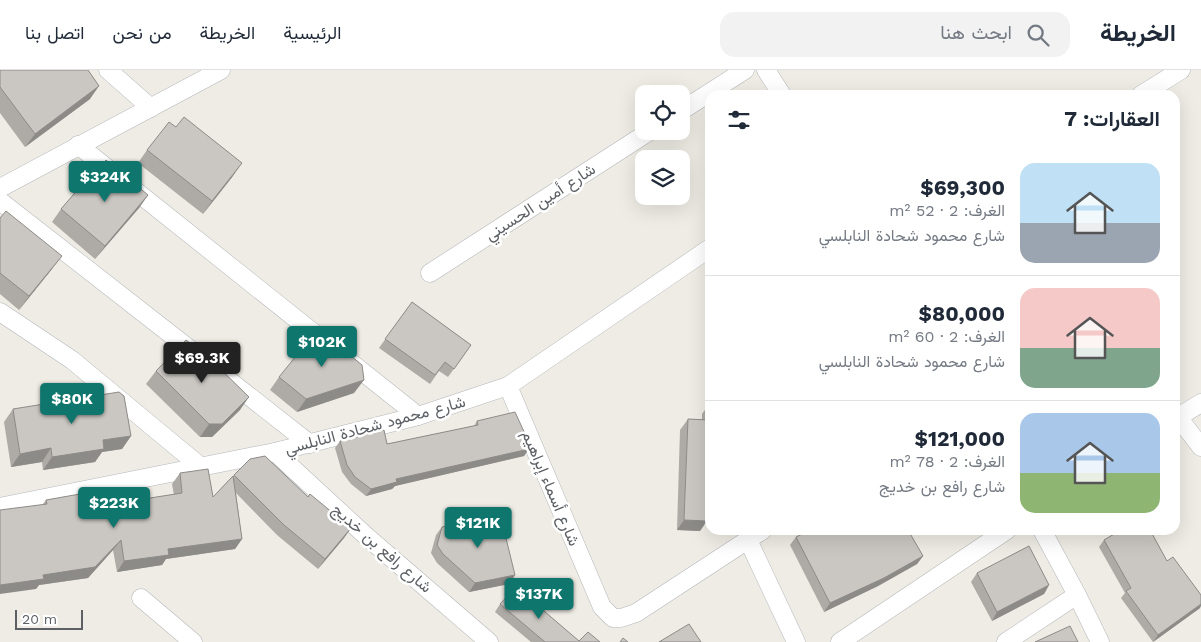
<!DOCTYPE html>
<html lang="ar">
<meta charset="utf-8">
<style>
:root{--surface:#fff;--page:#f2f2f3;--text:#1f2937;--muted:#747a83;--line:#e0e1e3;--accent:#0f766e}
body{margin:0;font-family:"Work Sans",Vazirmatn,sans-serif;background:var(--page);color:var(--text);direction:rtl;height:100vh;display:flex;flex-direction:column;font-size:19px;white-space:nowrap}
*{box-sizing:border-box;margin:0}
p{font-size:16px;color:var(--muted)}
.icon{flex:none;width:28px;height:28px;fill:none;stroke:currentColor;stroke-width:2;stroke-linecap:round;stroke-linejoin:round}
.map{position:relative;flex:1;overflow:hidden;direction:ltr}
.drawer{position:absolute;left:705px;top:20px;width:475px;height:445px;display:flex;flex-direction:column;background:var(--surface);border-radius:15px;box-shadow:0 5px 20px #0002;direction:rtl}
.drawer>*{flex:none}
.controls{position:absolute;left:635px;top:15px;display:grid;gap:10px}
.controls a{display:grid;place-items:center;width:55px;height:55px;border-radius:10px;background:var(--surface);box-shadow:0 5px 20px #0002;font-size:25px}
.scale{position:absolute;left:15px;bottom:12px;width:68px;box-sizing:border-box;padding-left:5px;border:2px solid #5c6065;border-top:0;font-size:14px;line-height:18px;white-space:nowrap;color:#5c6065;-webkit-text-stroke:4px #fff;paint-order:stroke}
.price{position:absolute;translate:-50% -42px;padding:0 11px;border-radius:5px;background:var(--accent);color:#fff;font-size:16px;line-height:32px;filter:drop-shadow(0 1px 2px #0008)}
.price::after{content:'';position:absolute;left:50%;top:30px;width:15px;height:11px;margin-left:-8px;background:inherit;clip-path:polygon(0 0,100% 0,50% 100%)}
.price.selected{background:#222;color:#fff}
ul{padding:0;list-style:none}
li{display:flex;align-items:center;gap:15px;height:125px;padding:0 20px}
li+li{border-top:1px solid var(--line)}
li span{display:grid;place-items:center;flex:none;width:140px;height:100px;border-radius:15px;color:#555}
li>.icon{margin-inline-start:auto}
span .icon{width:60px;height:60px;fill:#fffc;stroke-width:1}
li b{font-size:21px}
h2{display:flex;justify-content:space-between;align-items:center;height:60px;padding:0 20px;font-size:21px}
header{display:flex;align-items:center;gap:30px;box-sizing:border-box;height:70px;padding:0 25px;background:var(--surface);border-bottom:1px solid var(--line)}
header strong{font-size:24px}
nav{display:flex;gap:28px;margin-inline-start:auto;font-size:18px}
.search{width:350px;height:45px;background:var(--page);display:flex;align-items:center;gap:12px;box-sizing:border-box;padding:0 18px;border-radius:15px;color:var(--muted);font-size:19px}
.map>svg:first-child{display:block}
</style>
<header>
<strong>الخريطة</strong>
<div class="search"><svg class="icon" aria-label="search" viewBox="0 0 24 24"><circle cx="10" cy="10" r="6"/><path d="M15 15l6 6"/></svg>ابحث هنا</div>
<nav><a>الرئيسية</a><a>الخريطة</a><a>من نحن</a><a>اتصل بنا</a></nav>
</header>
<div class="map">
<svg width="1201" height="572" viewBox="0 0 1201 572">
<rect width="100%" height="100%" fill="#eeece4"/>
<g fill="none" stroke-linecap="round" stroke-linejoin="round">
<g stroke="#b5b7bb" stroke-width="19">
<g id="minor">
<polyline points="108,0 151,38"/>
<polyline points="766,0 782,25"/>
<polyline points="1141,25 1181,0"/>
<polyline points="681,41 745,0"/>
<polyline points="78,75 418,346"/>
<polyline points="0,118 221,0"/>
<polyline points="0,131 201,288"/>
<polyline points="430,203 650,61"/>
<polyline points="0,242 72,290 201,397"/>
<polyline points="226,308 310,374"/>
<polyline points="508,316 602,537 613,548 621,548 636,543 763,460"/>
<polyline points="1178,347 1201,377"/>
<polyline points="1175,349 1201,333"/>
<polyline points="275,382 366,466 489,572"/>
<polyline points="0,437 275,382 418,346 508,316 710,178"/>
<polyline points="1042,460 1077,525 1100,572"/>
<polyline points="748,470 796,572"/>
<polyline points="141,528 193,572"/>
<polyline points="840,572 1007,460"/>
<polyline points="1006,572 1077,525"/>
</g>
</g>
<use href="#minor" stroke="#fff" stroke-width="18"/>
</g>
<g fill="#aeaba7">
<polygon points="0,0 90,29 25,77 0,43"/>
<polygon points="147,80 233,106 203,144 138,93"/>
<polygon points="94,104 148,125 139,138 95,189 52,152 61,139"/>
<polygon points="0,148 52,199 19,240 0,224"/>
<polygon points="412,232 471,275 448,307 439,301 430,314 379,278"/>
<polygon points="156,301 240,340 212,367 200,367 146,314"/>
<polygon points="279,307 354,323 297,342 270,320"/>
<polygon points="709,334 707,449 700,461 677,460 680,360 688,349 702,350 702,344"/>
<polygon points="13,339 131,366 122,379 102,382 95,392 43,400 42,392 11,397 4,352"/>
<polygon points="477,351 529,379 524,386 395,416 392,419 366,426 351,414 342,402 335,378 340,371 387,374 474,356"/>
<polygon points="180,403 213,427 234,405 308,427 351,458 344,468 318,499 277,465 236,423 242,469 235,479 166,489 162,495 117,502 113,480 88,508 39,515 36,519 43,434 46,430 99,436 174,425 172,414"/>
<polygon points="442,457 515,505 509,514 469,522 437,493 431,483 436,465"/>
<polygon points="796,467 923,486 917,494 878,516 824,542 790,475"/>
<polygon points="1104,470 1167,491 1200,538 1153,572 1121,528 1125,523 1099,477"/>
<polygon points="977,503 1049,515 1044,524 992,551 971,512"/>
<polygon points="500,534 579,571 600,572 531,572 495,542"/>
</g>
<g fill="#8d8b88">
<polygon points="99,16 90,29 25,77 35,64"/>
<polygon points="242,93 233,106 203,144 212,131"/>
<polygon points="148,125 139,138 95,189 105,176"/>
<polygon points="62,186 52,199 19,240 29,226"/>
<polygon points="364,310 354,323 297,342 306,329"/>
<polygon points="249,327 240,340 212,367 200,367 209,354"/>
<polygon points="131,366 122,379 102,382 95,392 43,400 52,387 103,370"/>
<polygon points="51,378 42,392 11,397 20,384"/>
<polygon points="529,379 524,386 395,416 392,419 366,426 371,419 396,409"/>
<polygon points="707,438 710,438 710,449 700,448"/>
<polygon points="684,450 707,451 700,461 677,460"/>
<polygon points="351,458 344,468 318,499 325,489"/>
<polygon points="242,469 235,479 166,489 162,495 117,502 124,491 168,479"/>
<polygon points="121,470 113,480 88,508 39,515 36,519 0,524 0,515 43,505"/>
<polygon points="923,486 917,494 878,516 824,542 830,533"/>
<polygon points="515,505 509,514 469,522 475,513"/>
<polygon points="1049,515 1044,524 992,551 997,542"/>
<polygon points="1201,534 1201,536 1200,538 1153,572 1158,565"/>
</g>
<g fill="#cac7c2" stroke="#8d8b88">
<polygon points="0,0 88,0 99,16 35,64 0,17"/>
<polygon points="184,47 242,93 212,131 147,80 169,52 176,57"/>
<polygon points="106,90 148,125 105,176 61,139 92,103 94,104"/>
<polygon points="6,141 62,186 29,226 0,203 0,148"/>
<polygon points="412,232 471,275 454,299 445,292 435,305 385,269"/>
<polygon points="318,259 362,295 364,310 306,329 279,307"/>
<polygon points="186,270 207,286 249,327 222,354 209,354 156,301"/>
<polygon points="119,322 124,326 131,366 103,370 104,379 52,387 51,378 20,384 13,339"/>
<polygon points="709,334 710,438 707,438 707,451 684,450 688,349 709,350"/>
<polygon points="515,342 526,366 529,379 396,409 397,412 371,419 355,407 347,395 340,371 384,360 387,374 478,355 477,351"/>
<polygon points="265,386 308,427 310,424 351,458 325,489 284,455 234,405 250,389"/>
<polygon points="208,399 213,427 233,406 242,469 168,479 169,485 124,491 121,470 95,497 43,505 44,509 0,515 0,440 47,434 46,430 97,421 99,436 182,423 180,403"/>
<polygon points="500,444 515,505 475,513 443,484 437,475 442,457"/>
<polygon points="810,460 908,460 923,486 884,508 830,533 796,467"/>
<polygon points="1121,460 1150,460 1167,491 1173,487 1201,525 1201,534 1158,565 1126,521 1131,518 1104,470"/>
<polygon points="1029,476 1049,515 997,542 977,503"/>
<polygon points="516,517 579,571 588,562 600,572 545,572 500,534"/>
<polygon points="689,554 701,572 659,572"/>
<polygon points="1070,556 1078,572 1035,572"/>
<polygon points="623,568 628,572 620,572"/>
</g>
<g text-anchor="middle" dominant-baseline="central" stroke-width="5" stroke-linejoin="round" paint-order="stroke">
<g font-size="16" fill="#5c6065" stroke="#fff">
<text transform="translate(540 132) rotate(-33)">شارع أمين الحسيني</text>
<text transform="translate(375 355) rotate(-15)">شارع محمود شحادة النابلسي</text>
<text transform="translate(551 418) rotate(67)">شارع أسماء إبراهيم</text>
<text transform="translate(382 478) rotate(41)">شارع رافع بن خديج</text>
</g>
</g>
</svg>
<div class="controls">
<a><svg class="icon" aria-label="locate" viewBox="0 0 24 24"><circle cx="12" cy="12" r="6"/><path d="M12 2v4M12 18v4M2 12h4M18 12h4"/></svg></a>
<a><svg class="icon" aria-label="layers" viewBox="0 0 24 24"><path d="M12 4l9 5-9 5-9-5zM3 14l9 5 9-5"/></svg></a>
</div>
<div class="scale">20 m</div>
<b class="price" style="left:105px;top:133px">$324K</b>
<b class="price" style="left:322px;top:298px">$102K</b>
<b class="price selected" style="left:202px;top:314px">$69.3K</b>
<b class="price" style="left:72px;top:355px">$80K</b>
<b class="price" style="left:114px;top:459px">$223K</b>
<b class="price" style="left:478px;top:479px">$121K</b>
<b class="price" style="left:539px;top:550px">$137K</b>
<section class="drawer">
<h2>العقارات: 7<svg class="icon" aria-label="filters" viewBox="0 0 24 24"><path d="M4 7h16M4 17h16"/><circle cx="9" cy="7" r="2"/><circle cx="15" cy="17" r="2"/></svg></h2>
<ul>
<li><span style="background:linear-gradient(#bfe0f5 60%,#9aa5b1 0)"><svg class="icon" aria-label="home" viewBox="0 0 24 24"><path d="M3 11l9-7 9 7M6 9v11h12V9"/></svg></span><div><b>$69,300</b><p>الغرف: 2 · 52 m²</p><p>شارع محمود شحادة النابلسي</p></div></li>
<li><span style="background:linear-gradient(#f6c9c9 60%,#7fa58c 0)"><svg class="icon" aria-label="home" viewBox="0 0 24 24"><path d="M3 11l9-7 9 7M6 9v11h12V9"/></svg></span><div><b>$80,000</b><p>الغرف: 2 · 60 m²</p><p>شارع محمود شحادة النابلسي</p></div></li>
<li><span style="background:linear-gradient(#a9c7e8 60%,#8fb573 0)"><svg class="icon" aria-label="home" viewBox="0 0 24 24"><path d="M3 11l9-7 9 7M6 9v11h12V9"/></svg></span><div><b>$121,000</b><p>الغرف: 2 · 78 m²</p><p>شارع رافع بن خديج</p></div></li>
</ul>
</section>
</div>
